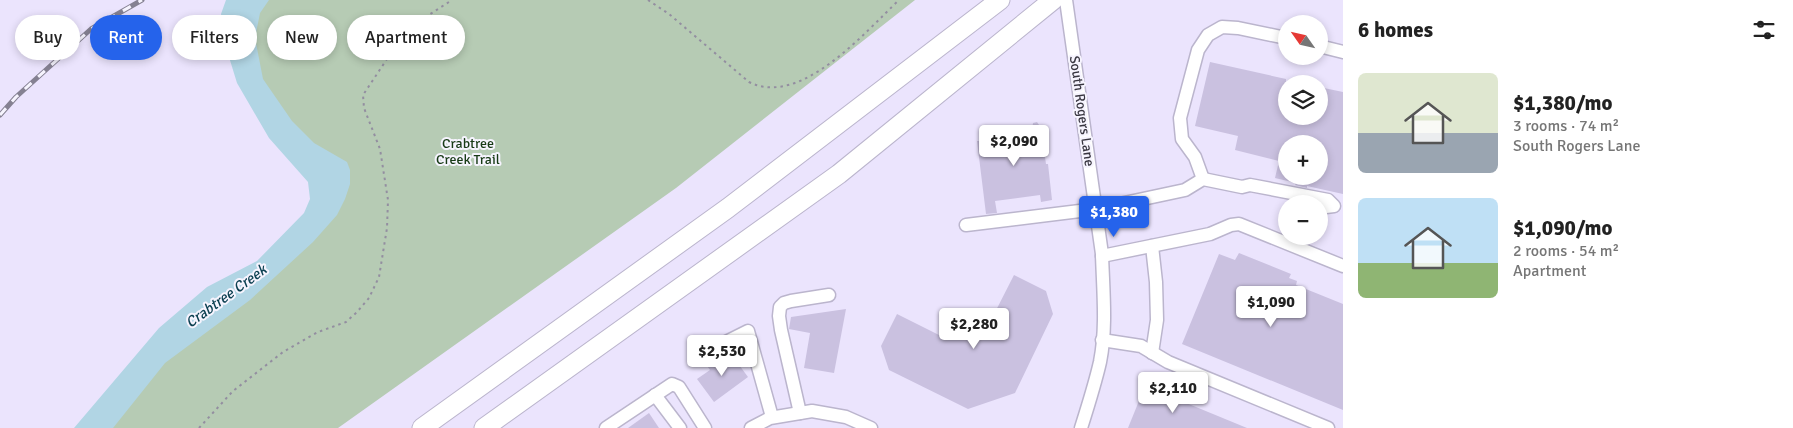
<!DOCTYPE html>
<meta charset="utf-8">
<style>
:root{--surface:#fff;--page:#f2f2f2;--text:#222;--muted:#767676;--accent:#2563eb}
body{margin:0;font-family:Signika,sans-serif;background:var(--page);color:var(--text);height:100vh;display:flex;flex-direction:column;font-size:19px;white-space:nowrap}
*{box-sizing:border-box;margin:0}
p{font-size:16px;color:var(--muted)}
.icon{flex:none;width:28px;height:28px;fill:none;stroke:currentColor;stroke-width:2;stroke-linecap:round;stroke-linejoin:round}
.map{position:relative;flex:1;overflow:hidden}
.drawer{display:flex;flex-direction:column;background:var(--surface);width:450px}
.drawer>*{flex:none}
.banner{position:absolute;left:15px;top:15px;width:475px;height:45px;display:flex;gap:10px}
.needle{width:32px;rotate:304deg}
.fabs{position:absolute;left:1278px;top:15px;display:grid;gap:10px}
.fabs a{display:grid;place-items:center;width:50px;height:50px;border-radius:50%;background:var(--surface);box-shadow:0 2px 8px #0003;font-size:25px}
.price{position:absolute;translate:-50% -42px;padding:0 11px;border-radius:5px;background:#fff;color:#222;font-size:16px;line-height:32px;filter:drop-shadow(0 1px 2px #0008)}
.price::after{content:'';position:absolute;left:50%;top:30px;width:15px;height:11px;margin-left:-8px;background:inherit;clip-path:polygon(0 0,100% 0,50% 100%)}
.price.selected{background:var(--accent);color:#fff}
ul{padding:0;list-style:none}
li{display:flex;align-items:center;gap:15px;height:125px;padding:0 15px}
li span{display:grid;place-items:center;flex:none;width:140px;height:100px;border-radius:8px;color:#555}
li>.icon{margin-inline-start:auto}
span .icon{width:60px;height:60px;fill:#fffc;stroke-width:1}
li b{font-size:21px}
h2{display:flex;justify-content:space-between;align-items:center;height:60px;padding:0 15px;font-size:21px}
.chip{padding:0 18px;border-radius:22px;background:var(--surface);box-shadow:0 2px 8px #0003;font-size:18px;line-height:45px}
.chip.selected{background:var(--accent);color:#fff}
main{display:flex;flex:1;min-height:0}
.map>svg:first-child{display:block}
</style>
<main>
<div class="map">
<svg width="1343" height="428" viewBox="0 0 1343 428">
<rect width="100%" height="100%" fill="#ebe4fd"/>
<polygon fill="#b6cbb4" points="245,0 915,0 676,188 338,428 80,428 326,208 261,101"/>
<polygon fill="#b1d5e4" points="226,0 269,0 260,13 255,38 263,79 292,121 314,143 347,162 350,170 350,184 345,199 337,215 313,242 250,300 165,363 113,428 74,428 159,328 207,287 257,261 304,213 310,199 308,182 269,138 237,83 229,57 221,14"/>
<g fill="#cac1e0" fill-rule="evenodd">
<path d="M1210,62L1286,79V116H1319V87L1343,92V194L1307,186V188L1295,185L1296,183L1275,178L1279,161L1235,150L1238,136L1195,126ZM1286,144H1319V176H1286Z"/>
<polygon points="1037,122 1041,128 1046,164 1048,164 1052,200 1041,202 1040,195 995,201 997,213 986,214 977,141 979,141 979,138 1032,131 1033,123"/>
<polygon points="1239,253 1291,274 1289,278 1297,281 1296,285 1343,304 1343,410 1182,344 1219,254 1235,260"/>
<polygon points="1014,275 1046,291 1053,314 1015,393 968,409 889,370 881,346 897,314 949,340 988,326"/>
<polygon points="846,309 834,373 804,368 810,333 789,329 791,317"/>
<polygon points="731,354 748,377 714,402 697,379 710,370 705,363 718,355 722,360"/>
<polygon points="1145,386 1247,428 1128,428"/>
<polygon points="649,413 659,428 628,428"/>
</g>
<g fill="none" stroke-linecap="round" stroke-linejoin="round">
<g stroke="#bbb5cd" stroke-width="15">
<g id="minor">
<path d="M1066,0L1102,254C1103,290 1107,327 1100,362C1095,384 1088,406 1081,428"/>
<polyline points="1319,46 1343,52"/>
<polyline points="1203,179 1195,157 1182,139 1180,118 1198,50 1208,35 1222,27 1238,28 1286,38"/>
<polyline points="966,225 1096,209 1185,190 1203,179 1242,187 1250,185 1328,200 1334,206 1326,207 1319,206"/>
<polyline points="1102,256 1210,234 1231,225 1239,224 1343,266"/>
<polyline points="1102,340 1141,346 1168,362 1328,428"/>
<polyline points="704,353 748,331 772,417"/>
<polyline points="1152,353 1157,320 1156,282 1152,246"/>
<polyline points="655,395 680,428"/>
<polyline points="800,413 781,330 779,316 780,307 784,303 791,301 829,295"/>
<polyline points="606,428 672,384 679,387 705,428"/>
<polyline points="751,428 770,418 812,411 846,417 871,428"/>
</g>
</g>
<g stroke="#bbb5cd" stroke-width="21">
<g id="highway">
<polyline points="422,428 728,208 1000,0"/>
<polyline points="484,428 839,174 1053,0"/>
</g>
</g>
<g stroke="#938ea0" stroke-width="2" stroke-dasharray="2.5 4" stroke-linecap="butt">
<path d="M648,0L669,14L749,82C801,108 865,32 899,0"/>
<polyline points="199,428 233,391 283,352 318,332 346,322 357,312 369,298 379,277 387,228 388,200 380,149 364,108 363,95 395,47 421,20 452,0"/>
</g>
<use href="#minor" stroke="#fff" stroke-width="12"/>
<use href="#highway" stroke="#fff" stroke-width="19"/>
<g stroke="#858192" stroke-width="5">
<polyline id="rail" points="0,115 16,97 91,29 142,0"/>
</g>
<use href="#rail" stroke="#f6f4fe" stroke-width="3" stroke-dasharray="9" stroke-linecap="butt"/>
</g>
<g text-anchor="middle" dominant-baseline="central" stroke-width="4" stroke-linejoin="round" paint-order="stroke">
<g font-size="14" fill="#383640" stroke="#f6f4fe">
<text transform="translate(1082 111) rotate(82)">South Rogers Lane</text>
</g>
<g font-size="14" fill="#173a15" stroke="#f6f4fe">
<text x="468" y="143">Crabtree<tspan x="468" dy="16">Creek Trail</tspan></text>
</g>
<g font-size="15" font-style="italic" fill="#0c4051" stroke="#f6f4fe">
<text transform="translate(226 296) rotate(-36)">Crabtree Creek</text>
</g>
</g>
</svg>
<div class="fabs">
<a><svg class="needle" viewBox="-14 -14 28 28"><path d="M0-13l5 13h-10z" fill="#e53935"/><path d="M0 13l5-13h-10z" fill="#767676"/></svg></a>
<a><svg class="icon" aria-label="layers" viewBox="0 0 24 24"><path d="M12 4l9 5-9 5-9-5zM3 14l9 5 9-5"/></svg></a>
<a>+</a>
<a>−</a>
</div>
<b class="price" style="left:1014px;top:167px">$2,090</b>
<b class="price selected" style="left:1114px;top:238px">$1,380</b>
<b class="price" style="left:1271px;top:328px">$1,090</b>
<b class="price" style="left:974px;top:350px">$2,280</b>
<b class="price" style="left:722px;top:377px">$2,530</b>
<b class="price" style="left:1173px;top:414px">$2,110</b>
<div class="banner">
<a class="chip">Buy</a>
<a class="chip selected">Rent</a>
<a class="chip">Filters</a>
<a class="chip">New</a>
<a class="chip">Apartment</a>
</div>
</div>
<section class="drawer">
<h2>6 homes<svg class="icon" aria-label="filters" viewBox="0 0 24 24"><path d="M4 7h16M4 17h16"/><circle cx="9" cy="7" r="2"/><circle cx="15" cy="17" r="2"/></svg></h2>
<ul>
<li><span style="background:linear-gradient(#dfe7d0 60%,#9aa5b1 0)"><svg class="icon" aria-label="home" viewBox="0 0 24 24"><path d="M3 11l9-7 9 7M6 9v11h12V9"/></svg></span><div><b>$1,380/mo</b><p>3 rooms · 74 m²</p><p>South Rogers Lane</p></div></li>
<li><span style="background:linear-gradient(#bfe0f5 65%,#8fb573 0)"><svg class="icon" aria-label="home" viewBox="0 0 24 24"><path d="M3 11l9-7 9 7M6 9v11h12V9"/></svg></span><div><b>$1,090/mo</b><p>2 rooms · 54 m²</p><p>Apartment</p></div></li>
</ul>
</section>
</main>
